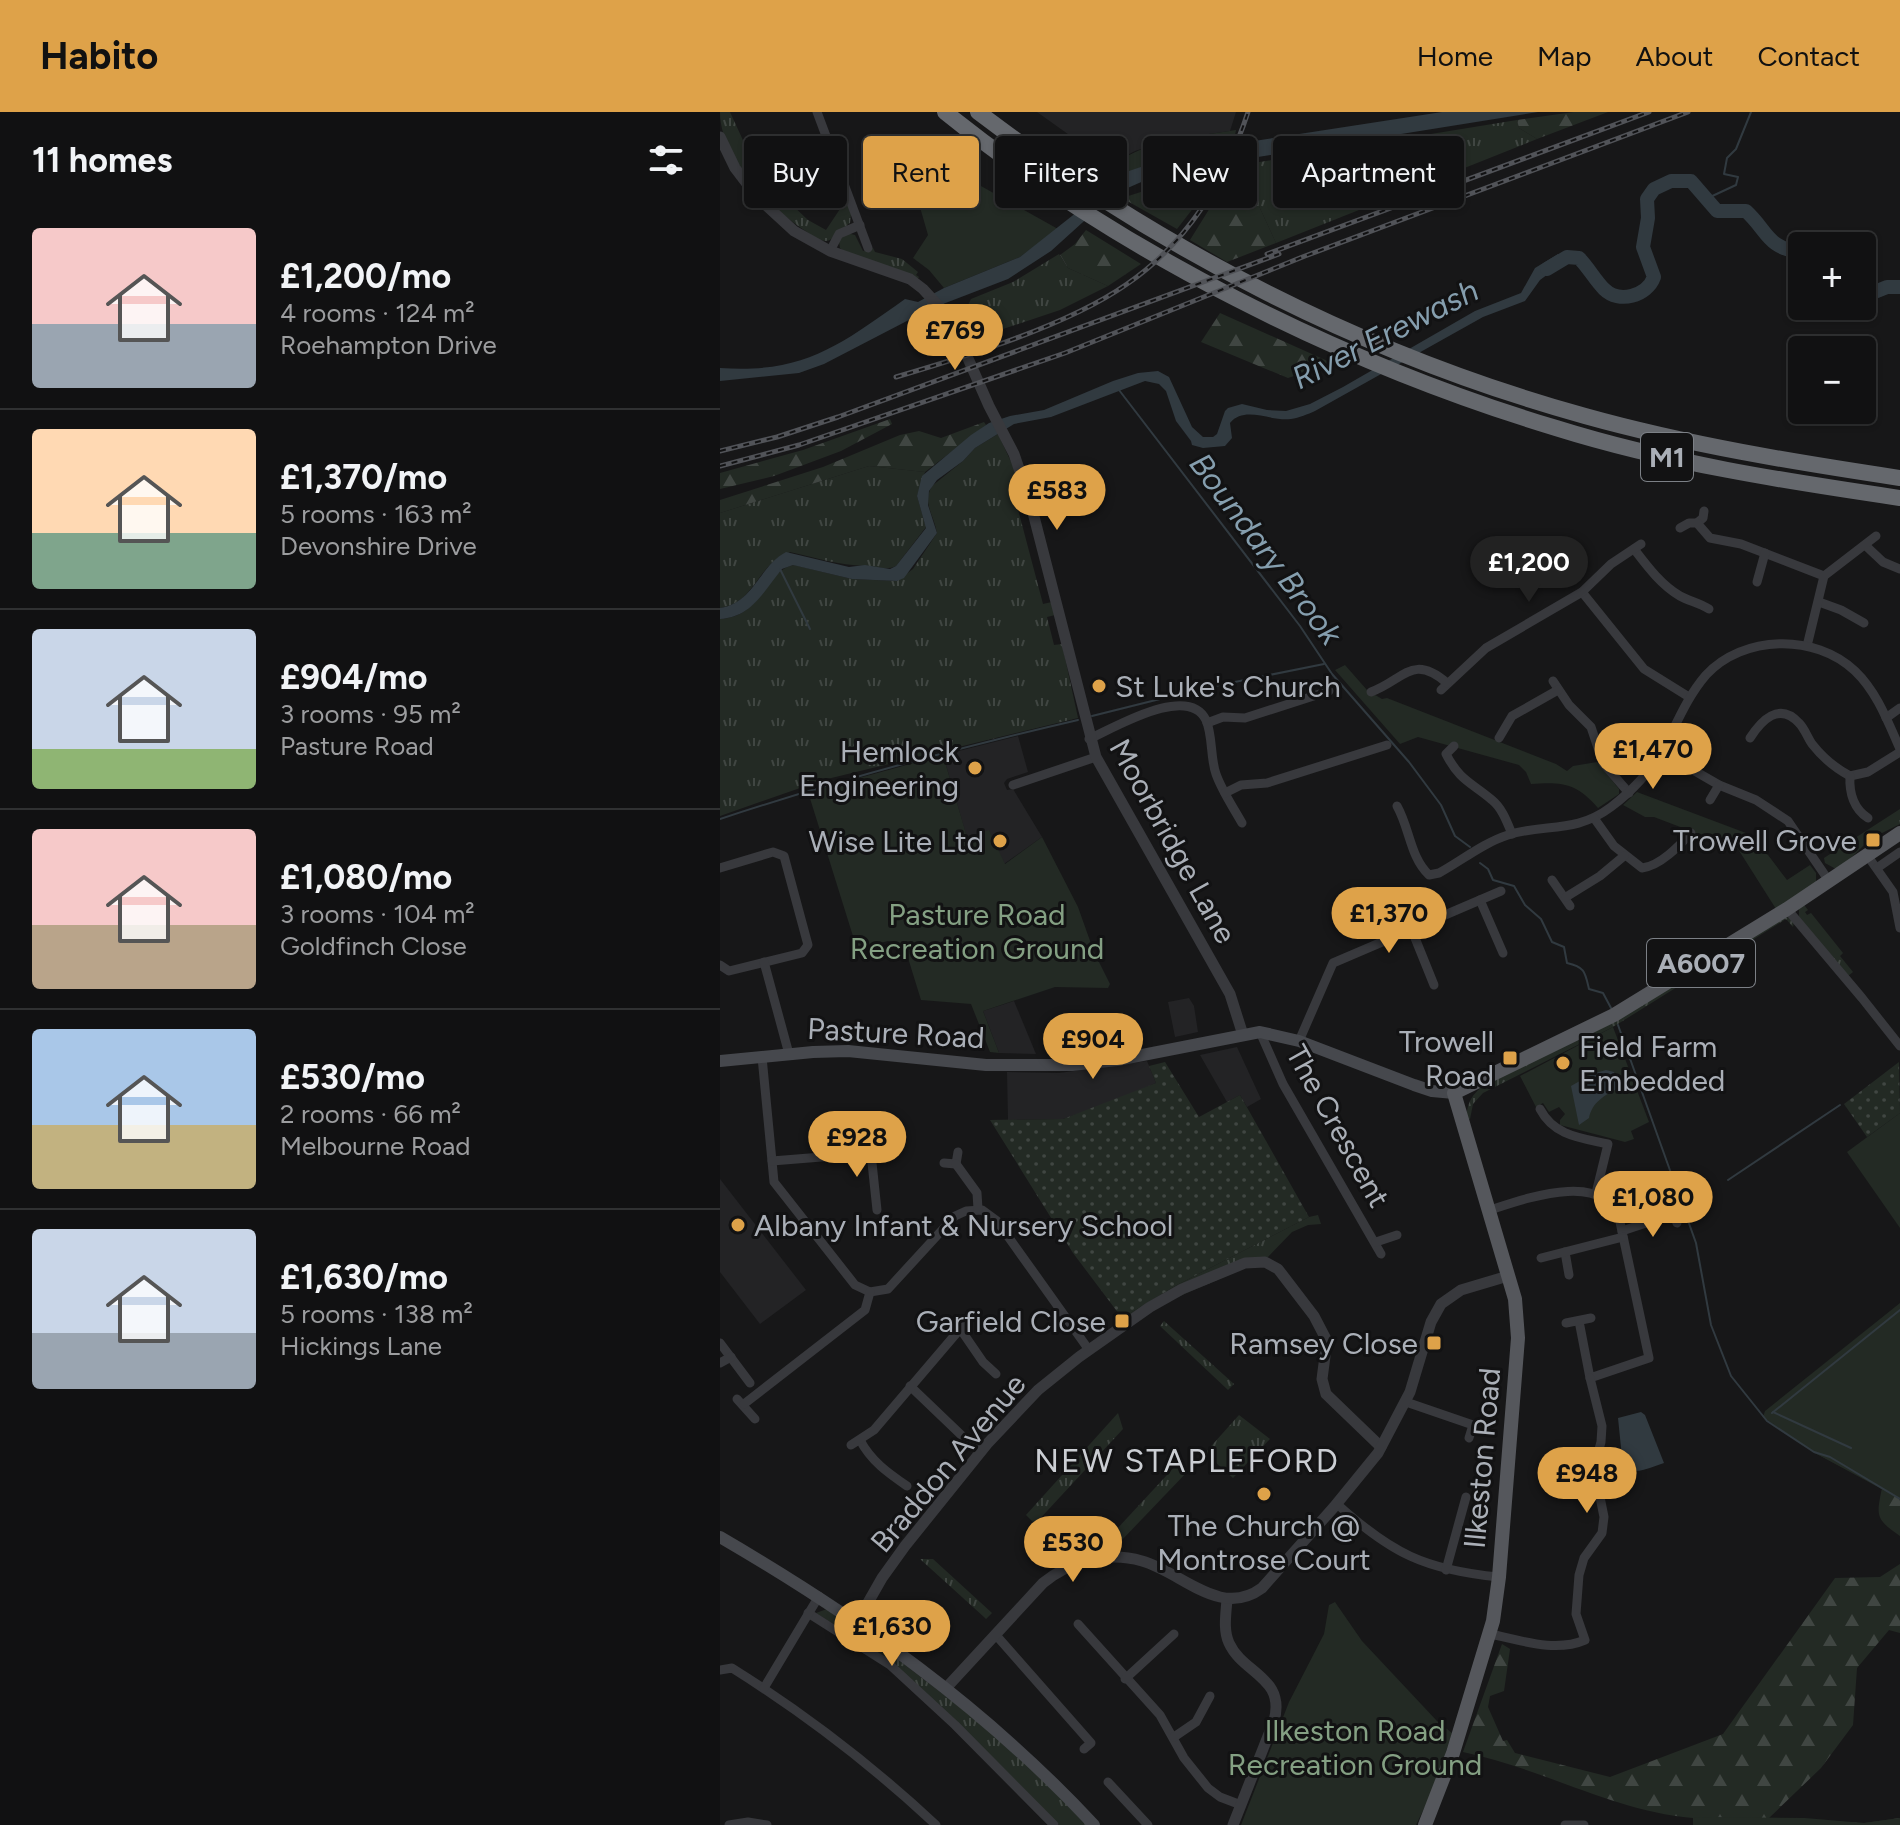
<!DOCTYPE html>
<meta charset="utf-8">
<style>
:root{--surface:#111112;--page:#1e1f20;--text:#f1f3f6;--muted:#9c9d9f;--line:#303132;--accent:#dea249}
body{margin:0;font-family:Figtree,sans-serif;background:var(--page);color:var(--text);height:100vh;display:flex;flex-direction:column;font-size:30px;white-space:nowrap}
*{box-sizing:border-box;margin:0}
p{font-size:26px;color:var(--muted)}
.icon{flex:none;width:44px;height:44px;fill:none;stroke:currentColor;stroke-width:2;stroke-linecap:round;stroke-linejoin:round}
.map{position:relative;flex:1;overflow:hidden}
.sheet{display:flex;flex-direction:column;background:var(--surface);width:720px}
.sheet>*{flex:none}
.top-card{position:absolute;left:24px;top:24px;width:760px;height:72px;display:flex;gap:16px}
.controls{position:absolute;left:1068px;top:120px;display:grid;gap:16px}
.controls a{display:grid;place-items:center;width:88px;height:88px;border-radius:8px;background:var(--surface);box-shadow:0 2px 6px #0004,0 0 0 2px var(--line);font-size:40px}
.price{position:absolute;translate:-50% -68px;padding:0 18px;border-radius:28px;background:var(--accent);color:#111;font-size:26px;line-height:52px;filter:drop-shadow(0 2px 4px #0008)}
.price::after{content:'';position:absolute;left:50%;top:48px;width:24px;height:18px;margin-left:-12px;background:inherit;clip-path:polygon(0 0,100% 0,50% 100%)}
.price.active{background:#222;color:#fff}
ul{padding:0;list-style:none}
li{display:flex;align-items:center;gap:24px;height:200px;padding:0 32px}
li+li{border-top:2px solid var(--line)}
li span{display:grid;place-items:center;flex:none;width:224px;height:160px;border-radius:8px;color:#555}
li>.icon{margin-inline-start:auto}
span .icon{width:96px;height:96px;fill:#fffc;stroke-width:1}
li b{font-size:34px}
h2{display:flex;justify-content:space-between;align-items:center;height:96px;padding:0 32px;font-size:34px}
.pill{padding:0 28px;border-radius:8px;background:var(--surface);box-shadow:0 2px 6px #0004,0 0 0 2px var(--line);font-size:28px;line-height:72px}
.pill.active{background:var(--accent);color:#111}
header{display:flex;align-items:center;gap:48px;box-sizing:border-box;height:112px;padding:0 40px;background:var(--accent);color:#111}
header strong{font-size:38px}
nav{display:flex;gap:44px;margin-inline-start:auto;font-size:28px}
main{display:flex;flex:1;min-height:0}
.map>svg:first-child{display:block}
</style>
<header>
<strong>Habito</strong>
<nav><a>Home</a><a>Map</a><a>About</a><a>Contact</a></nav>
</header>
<main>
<section class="sheet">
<h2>11 homes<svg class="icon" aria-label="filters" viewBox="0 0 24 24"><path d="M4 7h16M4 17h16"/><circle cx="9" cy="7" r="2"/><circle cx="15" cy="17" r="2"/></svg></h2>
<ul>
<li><span style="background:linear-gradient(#f6c9c9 60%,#9aa5b1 0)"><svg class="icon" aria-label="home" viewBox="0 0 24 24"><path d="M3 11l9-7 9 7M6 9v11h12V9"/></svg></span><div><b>£1,200/mo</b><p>4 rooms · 124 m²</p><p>Roehampton Drive</p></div></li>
<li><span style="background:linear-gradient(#ffd9b3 65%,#7fa58c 0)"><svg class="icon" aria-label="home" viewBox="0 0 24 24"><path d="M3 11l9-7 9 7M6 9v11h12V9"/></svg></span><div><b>£1,370/mo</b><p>5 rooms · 163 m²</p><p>Devonshire Drive</p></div></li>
<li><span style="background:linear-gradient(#c9d6e8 75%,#8fb573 0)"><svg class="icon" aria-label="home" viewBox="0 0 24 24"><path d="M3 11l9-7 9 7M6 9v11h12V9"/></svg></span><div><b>£904/mo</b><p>3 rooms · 95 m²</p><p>Pasture Road</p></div></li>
<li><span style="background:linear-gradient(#f6c9c9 60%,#b9a48a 0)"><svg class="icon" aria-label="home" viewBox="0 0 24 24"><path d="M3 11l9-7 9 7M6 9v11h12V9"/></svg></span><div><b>£1,080/mo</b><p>3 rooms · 104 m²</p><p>Goldfinch Close</p></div></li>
<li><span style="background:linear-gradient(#a9c7e8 60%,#c2b280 0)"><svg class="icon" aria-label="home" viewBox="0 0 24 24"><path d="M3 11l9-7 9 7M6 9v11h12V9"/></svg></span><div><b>£530/mo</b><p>2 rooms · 66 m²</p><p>Melbourne Road</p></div></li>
<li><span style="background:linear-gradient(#c9d6e8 65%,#9aa5b1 0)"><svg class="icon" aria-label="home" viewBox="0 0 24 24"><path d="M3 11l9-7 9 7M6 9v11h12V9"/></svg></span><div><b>£1,630/mo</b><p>5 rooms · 138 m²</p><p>Hickings Lane</p></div></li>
</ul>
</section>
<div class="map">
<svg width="1180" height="1713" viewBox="0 0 1180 1713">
<defs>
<pattern id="grass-tufts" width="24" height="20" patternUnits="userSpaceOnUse" patternTransform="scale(2)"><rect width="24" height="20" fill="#232a24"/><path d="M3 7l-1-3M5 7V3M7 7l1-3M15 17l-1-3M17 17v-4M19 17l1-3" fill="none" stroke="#404642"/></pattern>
<pattern id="forest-firs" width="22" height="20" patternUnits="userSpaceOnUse" patternTransform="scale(2)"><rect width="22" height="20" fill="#232a24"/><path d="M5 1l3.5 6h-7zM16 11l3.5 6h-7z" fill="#404642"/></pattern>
<pattern id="garden-dots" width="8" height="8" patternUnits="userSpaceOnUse" patternTransform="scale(2)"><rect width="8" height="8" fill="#232a24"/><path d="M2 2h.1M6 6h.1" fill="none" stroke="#404642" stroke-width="1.8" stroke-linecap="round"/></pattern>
</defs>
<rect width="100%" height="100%" fill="#171718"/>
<g fill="#232325">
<polygon points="317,0 516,0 510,19 448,28 415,39 390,52"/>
<polygon points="298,624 308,660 287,667 284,671 287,678 293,677 322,725 284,752 269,719 247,726 223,643"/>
<polygon points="469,886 474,894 478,920 455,925 448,890"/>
<polygon points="294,889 316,942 279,941 263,899"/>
<polygon points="517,935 541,987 527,995 520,983 507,990 480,943"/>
<polygon points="427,949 436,971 395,989 343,1007 288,1008 287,960 339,961"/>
<polygon points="0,1067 86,1178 40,1212 0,1160"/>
</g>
<g fill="url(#grass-tufts)">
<path d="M0,0H10L38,61L88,108L106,118L126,88L131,102L130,111C124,115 113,129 106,129C99,129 90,122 84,118C48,95 0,45 0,0Z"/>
<polygon points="797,8 799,16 817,27 556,131 532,79 527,52"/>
<path d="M464,26V42C433,48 410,58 385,77L370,68C398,46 428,31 464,26Z"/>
<polygon points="126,121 135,123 143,139 153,136 155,140 182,147 198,160 196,163 199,165 197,168 125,140 120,136 119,129"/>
<polygon points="339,142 348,156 388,174 340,198 247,229 233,200 248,193 251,187 293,170"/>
<path d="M278,322L299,367L291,371L323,492L332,490L335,503L327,505L334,533L342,532L358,606L103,668L0,704V507C44,504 45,458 74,453L132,467L177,469L193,457L217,421C214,403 202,391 212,374L243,349L255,336Z"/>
<path d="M149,354L205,360L197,384L206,415L176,454C166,459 156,454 145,454C119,453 96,446 70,440C65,443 58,446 53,450C35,466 28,492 0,496V401Z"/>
<polygon points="1180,697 1180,712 1150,727 1127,750 1116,757 1105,751 1104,746"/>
<polygon points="1084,793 1088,798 1085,800 1087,803 1091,801 1123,841 1120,844 1133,860 1128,864 1079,806 1079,796"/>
<path d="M1067,805L1074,810L1073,815L1066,807L893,915L763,981L753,992L750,1007L747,1008C745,982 764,973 783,960Z"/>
<polygon points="598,1103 601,1112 588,1113 572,1120 546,1147 404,1208 402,1206 457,1173 589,1105"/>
<polygon points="444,1209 514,1272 508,1278 440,1214"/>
<polygon points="398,1301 403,1317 315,1412 306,1403"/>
<polygon points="519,1303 550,1327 513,1366 485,1341"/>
<polygon points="459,1350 468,1359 400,1430 383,1432"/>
<polygon points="200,1447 213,1447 272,1501 266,1507 264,1505"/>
<polygon points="107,1497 138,1517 279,1625 368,1713 339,1713 188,1565 157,1539 96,1501"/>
</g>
<g fill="url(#forest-firs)">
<polygon points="854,0 888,0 817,27 799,16 797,8"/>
<polygon points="516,18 512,37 464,42 464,26"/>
<polygon points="527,52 532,79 556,131 507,150 470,128 516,54"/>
<polygon points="494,60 481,86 457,117 402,86 465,66"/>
<polygon points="366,118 421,152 388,174 348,156 340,143 355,132"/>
<polygon points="500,201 612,251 568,266 481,230"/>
<polygon points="170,307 172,312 121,339 54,364 0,377 0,361 83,338"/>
<polygon points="264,310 266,313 205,360 149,354 0,401 0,388 103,355 180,323 199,319 221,326"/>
<path d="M1043,1305L1180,1368V1424C1156,1407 1156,1405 1162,1376L1095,1341Z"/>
<path d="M1180,1452V1521L1169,1518L1137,1556L1133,1613L1101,1656L1049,1706L1144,1711L1180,1706V1713H973V1706C892,1699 822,1656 743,1640L782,1532L790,1537L784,1579L770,1584L768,1595L783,1629L787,1628L795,1641L890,1665L1003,1622L1115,1466L1160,1465Z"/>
</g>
<g fill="#232a24">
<polygon points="236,60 338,117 300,145 224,176 209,158 193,146 208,123 191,64 197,62 200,70"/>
<path d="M625,553L647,578L662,587L667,586L836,652L847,659L853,654L877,650L899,677V682L878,696C856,671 843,670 811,672L806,660L799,653L698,625L680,632L615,558Z"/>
<polygon points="223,643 247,725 269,718 285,752 322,725 358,795 374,840 390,872 388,876 335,875 263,899 279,941 270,940 251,892 201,888 184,833 168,829 137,837 88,680"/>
<polygon points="917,680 1026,721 1040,738 1048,743 1067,768 1090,753 1096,761 1096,770 1056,797 1018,737 934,705 925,705 903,693"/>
<polygon points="893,915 929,1010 911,1019 914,1027 905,1030 840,1013 840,1008 845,1002 839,995 829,1000 823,991 816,995 800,964"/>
<polygon points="1180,1001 1180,1116 1127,1040"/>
<polygon points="1180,1191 1180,1387 1095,1341 1043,1305 1045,1299"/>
<polygon points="615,1490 642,1529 717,1609 732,1621 715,1674 696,1713 521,1713 569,1590 604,1522 609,1493"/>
<polygon points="993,1705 1085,1706 1144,1711 1180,1706 1180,1713 973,1713 973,1706"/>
</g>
<g fill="url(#garden-dots)">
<polygon points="445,950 479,1005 520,983 589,1105 457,1173 402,1206 353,1141 270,1008 343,1007 436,971 429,954"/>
<polygon points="1179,950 1180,1001 1147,1025 1124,992"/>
</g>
<g fill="#313a40">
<path d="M722,0H818L444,60L394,82L331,139L288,167L210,197L104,252L79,261L0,269V256C84,262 120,233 185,187L198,190L224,176L300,145L409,59L453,44L521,36L528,30Z"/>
<path d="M838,142L843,151L820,168L805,189L763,205L595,299C588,302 579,306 571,307C551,310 525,293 510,311L512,326L505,334L483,336L472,333L471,329L456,309L446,279L439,272L425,269L331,305L294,312L255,336L243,349L217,368L209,379L208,393L217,421L184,466L177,469L132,467L73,453L62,457C43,480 32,505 0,507V496C34,491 39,454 66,440L129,455L145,453L170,457L176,454L206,416L197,384L202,364L251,323L269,311L290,304L324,298L393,269L418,261L438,259L449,265L472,315L483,325H493L497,322L505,299L508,296L522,292L547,298L566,299L590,292L623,275L755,199L801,181L815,156Z"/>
<path d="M886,958L894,960L899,976C885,983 872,990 869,1006L859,1013L851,974L872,962Z"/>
<path d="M921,1300L925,1303L944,1351C930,1355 917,1364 903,1355L898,1306Z"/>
</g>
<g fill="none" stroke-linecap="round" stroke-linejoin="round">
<g stroke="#313a40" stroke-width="2">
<polyline points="988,86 1016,73 1018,65 1004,62 1007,46 1016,37 1031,0"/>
<polyline points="399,278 580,514 612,562 689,650 721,693 735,724 750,735"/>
<polyline points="60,457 90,517"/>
<polyline points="372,604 480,577 604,552"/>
<path d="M0,707C118,668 237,636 358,608"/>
<path d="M760,751L768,757L773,768L794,774L805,793L821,807L832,830L844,835L847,851C865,855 865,860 869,877L883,881L891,896"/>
<polyline points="898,913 976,1131 991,1213 1011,1264 1047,1309 1094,1340 1110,1345 1180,1387"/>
<polyline points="1008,1068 1120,993"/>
<polyline points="1053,1300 1131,1336"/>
<polyline points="1052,1301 1180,1198"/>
</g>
<g stroke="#313a40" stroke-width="14">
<path d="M827,157L847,145L859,146C868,155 875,168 884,177C899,192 927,184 934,165L923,135L928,106L927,87L934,77L951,69H971L997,99H1026C1048,119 1047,137 1082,140"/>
<polyline points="1142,185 1167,175 1180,175"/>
</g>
<g stroke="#38393d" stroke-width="9">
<polyline points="97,0 148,136"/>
<polyline points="110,139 119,122 140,113"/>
<polyline points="977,411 983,406 984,399"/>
<polyline points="960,416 969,411 977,411 990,426 1021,432 1104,464"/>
<polyline points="1145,433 1163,450 1180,457"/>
<path d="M914,437C927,454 941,473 960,484C969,489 980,491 989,497"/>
<polyline points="1037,470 1045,441"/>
<polyline points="862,480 924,557 969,585"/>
<polyline points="1099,490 1121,498 1144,511"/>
<polyline points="1087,534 1104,464 1156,424"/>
<polyline points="833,569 849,593 871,615 883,651 909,681"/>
<polyline points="721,578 766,536 862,480 891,452 921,432"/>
<path d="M651,580C684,568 692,541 727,571"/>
<polyline points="1166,606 1180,596"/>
<polyline points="487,611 503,605 525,606 609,579"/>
<polyline points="779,626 792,604 838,578"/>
<path d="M1030,626C1041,609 1059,589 1079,611C1085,617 1087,625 1092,632C1103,646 1115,656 1130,664L1148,660L1180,640"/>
<path d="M369,627C394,616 468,571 486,608C493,624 490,645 496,662C502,679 513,695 522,711"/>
<path d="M734,634L726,642C740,669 751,670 772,688C782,696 787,710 792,722"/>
<polyline points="942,640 999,673 1036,688 1068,709 1109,769"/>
<path d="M1130,664C1129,681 1134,697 1148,706"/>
<polyline points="293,673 376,645"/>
<polyline points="505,681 521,673 547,671 667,633"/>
<polyline points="990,688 999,673"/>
<path d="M677,694C690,717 690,745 709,763L719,761C741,749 763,731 788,723C825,711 855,722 891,695C911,680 932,658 944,636C957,611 967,585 986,563C1023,523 1095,521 1135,559C1157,580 1168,610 1180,637"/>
<path d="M874,706L894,734L922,756C940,754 959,734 971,721"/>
<polyline points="1147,743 1173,780 1180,816"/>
<polyline points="0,756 53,740 64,744 88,833 82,841 9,859 0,853"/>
<polyline points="1157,756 1180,740"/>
<polyline points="832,768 850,794"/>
<polyline points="846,785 880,764 904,744"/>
<polyline points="760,788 783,841"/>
<polyline points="1067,797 1142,886 1180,934"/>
<polyline points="691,816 714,873"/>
<polyline points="44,850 69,942"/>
<polyline points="540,920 563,972 661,1142"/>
<polyline points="579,929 613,851 781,779"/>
<polyline points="42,945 54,1070 135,1173 150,1180 168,1177 235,1104 246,1099 262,1098 277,1109 369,1238"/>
<path d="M820,997C834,1024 861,1026 888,1032L876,1081"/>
<polyline points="150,1032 157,1098"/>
<polyline points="52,1049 151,1041"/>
<polyline points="224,1051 236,1052 238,1040"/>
<polyline points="236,1052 257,1081 258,1097"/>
<polyline points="950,1093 957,1111"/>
<path d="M770,1098C807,1086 887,1057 900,1110L929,1246L870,1266L859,1209"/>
<polyline points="902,1119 953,1102"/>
<polyline points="656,1130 677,1123"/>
<polyline points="845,1140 849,1163"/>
<polyline points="821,1146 903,1125"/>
<polyline points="846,1211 871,1206"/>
<polyline points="241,1218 263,1250 276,1262"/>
<polyline points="0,1231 30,1271"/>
<polyline points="0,1251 11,1245"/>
<polyline points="190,1274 260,1341"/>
<polyline points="17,1287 35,1307"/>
<polyline points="686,1290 753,1313 749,1326"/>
<polyline points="24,1292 145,1198 150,1180"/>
<path d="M140,1328C151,1349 168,1361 187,1374"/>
<polyline points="131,1333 154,1318 246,1210"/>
<path d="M617,1392C671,1441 705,1458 779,1465"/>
<polyline points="726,1458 746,1385"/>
<polyline points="88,1501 170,1553 235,1613 334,1713"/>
<polyline points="358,1512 440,1603 464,1646 488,1676 500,1685 521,1693"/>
<polyline points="275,1522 371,1631 364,1637"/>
<path d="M770,1522C800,1528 835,1541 865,1528L856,1502L859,1463L864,1446L882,1421L884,1405L874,1355L881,1330L882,1314L870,1266"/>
<path d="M0,1558L12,1556C85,1602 153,1654 216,1713"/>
<polyline points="405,1567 454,1522"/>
<polyline points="44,1576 99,1484"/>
<polyline points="454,1625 476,1610 490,1584"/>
<polyline points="388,1670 428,1713"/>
<polyline points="9,1713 28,1710 47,1713"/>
<polyline points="845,1713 864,1713"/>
</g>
<g stroke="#38393d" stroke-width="11">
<polyline points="0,25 15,56 37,85 74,119 110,139 190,167 203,177 225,201 235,217 269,294 294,342 310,389 376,645 510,882 523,923"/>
<path d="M507,1487C506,1502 503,1518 509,1531C523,1562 566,1565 554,1609L513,1713"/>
<polyline points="137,1510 162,1466 185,1434 267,1332 318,1278 359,1245 430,1195 462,1177 525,1151 545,1150 558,1157 594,1204 607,1229 602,1267 606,1282 661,1335"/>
<path d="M227,1575L323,1471C350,1449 387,1439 422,1449C462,1460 500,1507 542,1476L614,1395L658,1341L690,1280L711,1210L721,1192L741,1178L788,1164"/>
</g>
<g stroke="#46484d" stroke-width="12">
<polyline points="0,949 93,940 128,939 266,953 352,953 397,948 540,920 579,929 694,973 712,979 734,981"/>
<path d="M0,1425C139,1506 264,1595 374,1713"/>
</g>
<polyline stroke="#55575c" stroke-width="14" points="705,1713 733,1641 773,1509 779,1465 798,1226 795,1187 734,981 894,903 1067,797 1180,721"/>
<g stroke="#65686d" stroke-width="16">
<path d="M225,0C399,140 623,252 836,316C948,351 1064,369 1180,386"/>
<path d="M258,0C440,138 645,243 865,304C969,333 1074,350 1180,366"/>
</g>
<g stroke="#515358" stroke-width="5">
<g id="rail">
<polyline points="547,142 929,0"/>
<path d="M176,265C247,244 347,214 407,172C467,131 506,68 528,0"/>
<polyline points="0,339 57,325 118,305 559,142"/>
<polyline points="0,354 79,333 345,241 585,144 968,0"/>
</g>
</g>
<use href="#rail" stroke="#121213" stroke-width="2" stroke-dasharray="6" stroke-linecap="butt"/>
</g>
<g fill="#dea249" stroke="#121213" stroke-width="3">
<circle cx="379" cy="574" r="8"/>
<circle cx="255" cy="656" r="8"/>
<rect x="1145" y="720" width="16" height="16" rx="4"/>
<circle cx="280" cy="729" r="8"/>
<rect x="782" y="938" width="16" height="16" rx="4"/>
<circle cx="843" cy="951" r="8"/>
<circle cx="18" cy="1113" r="8"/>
<rect x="394" y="1201" width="16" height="16" rx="4"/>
<rect x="706" y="1223" width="16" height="16" rx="4"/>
<circle cx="544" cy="1382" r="8"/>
</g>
<g text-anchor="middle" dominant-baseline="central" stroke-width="6" stroke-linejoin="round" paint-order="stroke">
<g fill="#121213" stroke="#7c8086" stroke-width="2">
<rect x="921" y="321" width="52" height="48" rx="6"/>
<rect x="927" y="827" width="108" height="48" rx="6"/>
</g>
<g font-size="28" font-weight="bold" fill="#aaafb7">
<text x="947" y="345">M1</text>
<text x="981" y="851">A6007</text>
</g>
<g font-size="30" fill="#aaafb7" stroke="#121213" text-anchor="end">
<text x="395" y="574" text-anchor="start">St Luke's Church</text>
<text x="239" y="639">Hemlock<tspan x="239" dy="34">Engineering</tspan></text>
<text x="1137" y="728">Trowell Grove</text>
<text x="264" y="729">Wise Lite Ltd</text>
<text x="774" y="929">Trowell<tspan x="774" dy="34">Road</tspan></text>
<text x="859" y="934" text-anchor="start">Field Farm<tspan x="859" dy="34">Embedded</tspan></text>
<text x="34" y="1113" text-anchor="start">Albany Infant &amp; Nursery School</text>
<text x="386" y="1209">Garfield Close</text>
<text x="698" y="1231">Ramsey Close</text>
<text x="544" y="1413" text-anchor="middle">The Church @<tspan x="544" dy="34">Montrose Court</tspan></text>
</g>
<g font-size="30" fill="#aaafb7" stroke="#121213">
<text transform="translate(453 729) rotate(61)">Moorbridge Lane</text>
<text transform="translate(176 921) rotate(3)">Pasture Road</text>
<text transform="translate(618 1014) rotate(61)">The Crescent</text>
<text transform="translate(762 1346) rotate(-85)">Ilkeston Road</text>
<text transform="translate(228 1351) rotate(-50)">Braddon Avenue</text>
</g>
<g font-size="30" fill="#84a083" stroke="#121213">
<text x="257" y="802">Pasture Road<tspan x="257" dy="34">Recreation Ground</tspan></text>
<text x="635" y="1618">Ilkeston Road<tspan x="635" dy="34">Recreation Ground</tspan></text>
</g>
<g font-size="32" font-style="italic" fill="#859eae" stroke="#121213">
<text transform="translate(665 222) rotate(-27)">River Erewash</text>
<text transform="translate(546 437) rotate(53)">Boundary Brook</text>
</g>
<g font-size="32" letter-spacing="2" fill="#cbced3" stroke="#121213">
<text x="467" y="1349">NEW STAPLEFORD</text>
</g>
</g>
</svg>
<div class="controls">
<a>+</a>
<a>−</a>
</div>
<b class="price" style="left:235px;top:260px">£769</b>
<b class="price" style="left:337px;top:420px">£583</b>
<b class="price active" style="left:809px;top:492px">£1,200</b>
<b class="price" style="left:933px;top:679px">£1,470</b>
<b class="price" style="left:669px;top:843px">£1,370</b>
<b class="price" style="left:373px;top:969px">£904</b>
<b class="price" style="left:137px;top:1067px">£928</b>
<b class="price" style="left:933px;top:1127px">£1,080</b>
<b class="price" style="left:867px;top:1403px">£948</b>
<b class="price" style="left:353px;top:1472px">£530</b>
<b class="price" style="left:172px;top:1556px">£1,630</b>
<div class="top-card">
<a class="pill">Buy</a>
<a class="pill active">Rent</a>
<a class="pill">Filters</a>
<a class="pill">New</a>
<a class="pill">Apartment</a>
</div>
</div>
</main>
